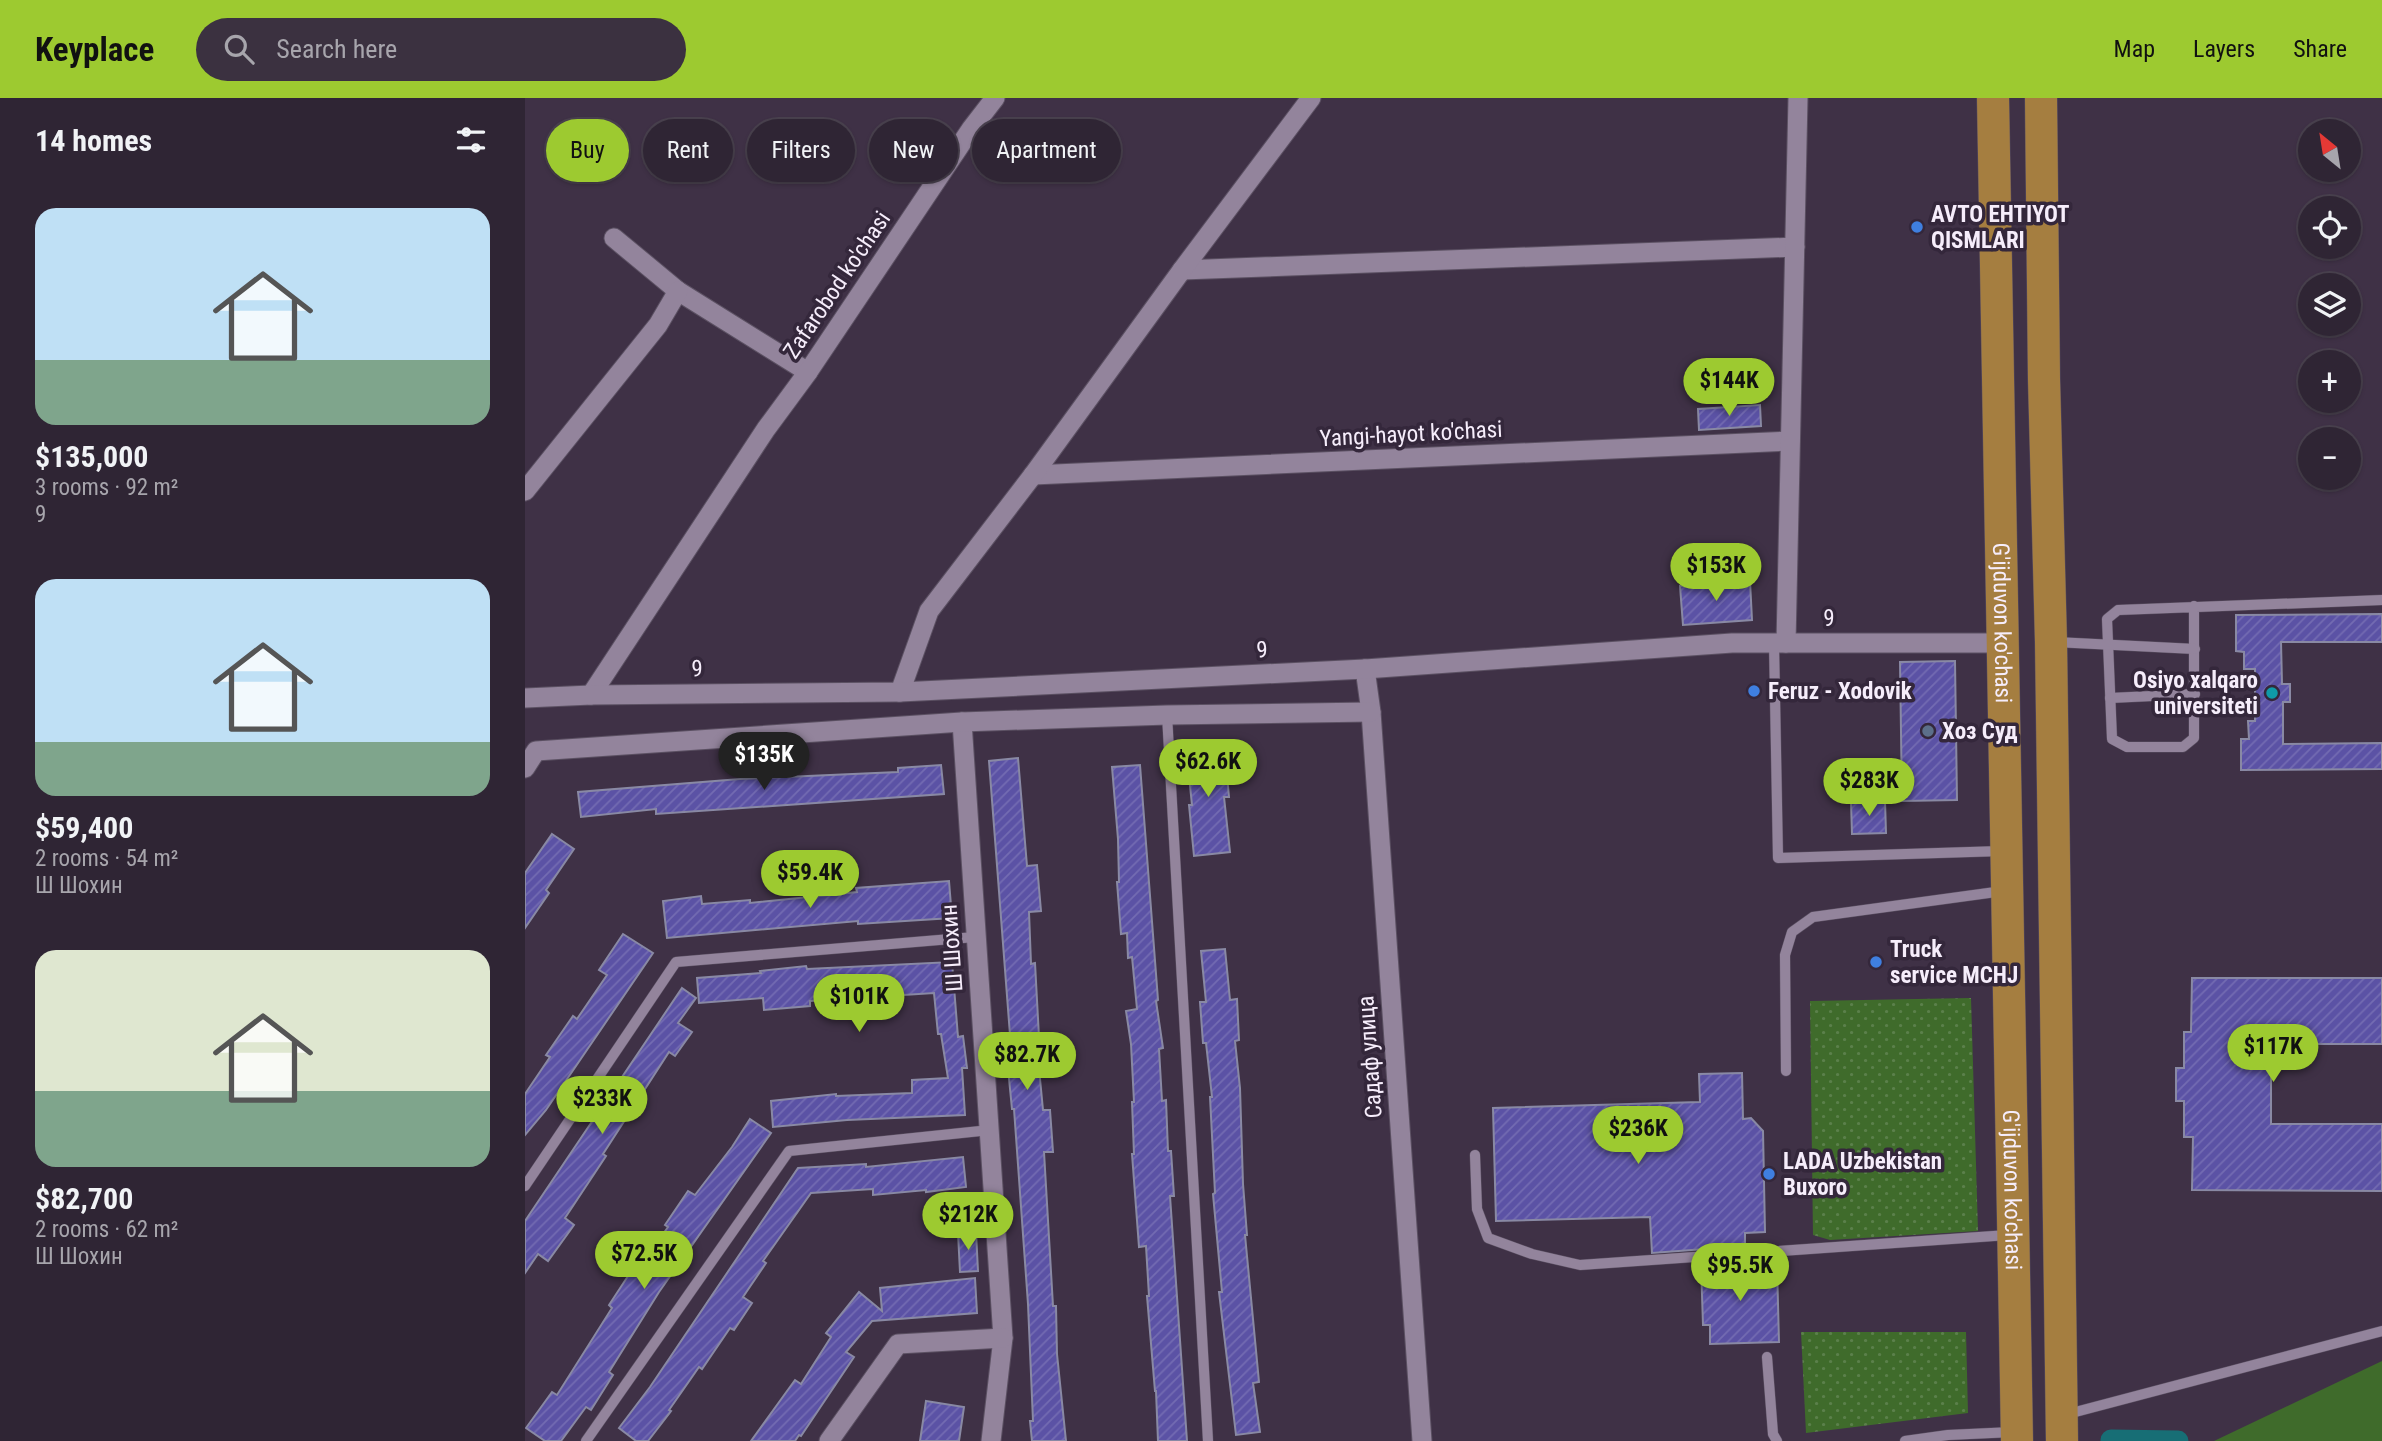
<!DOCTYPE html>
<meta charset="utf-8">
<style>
:root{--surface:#2f2534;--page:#3b3140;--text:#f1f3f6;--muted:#a7a5ac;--line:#4a424f;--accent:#9dca30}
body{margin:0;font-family:"Roboto Condensed",sans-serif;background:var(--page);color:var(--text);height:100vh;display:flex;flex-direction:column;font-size:26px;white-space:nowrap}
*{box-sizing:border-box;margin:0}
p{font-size:23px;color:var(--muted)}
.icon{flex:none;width:38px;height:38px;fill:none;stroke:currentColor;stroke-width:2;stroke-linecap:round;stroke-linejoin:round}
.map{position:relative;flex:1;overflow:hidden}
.sheet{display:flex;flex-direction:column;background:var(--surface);width:525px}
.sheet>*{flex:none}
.banner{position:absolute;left:21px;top:21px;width:665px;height:63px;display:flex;gap:14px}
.needle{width:46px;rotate:330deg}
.fabs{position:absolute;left:1773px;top:21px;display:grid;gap:14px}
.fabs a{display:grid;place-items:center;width:63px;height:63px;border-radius:50%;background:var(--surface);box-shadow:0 2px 5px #0004,0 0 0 2px var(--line);font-size:35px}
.price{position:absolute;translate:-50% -60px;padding:0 16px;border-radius:24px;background:var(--accent);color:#111;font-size:23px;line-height:46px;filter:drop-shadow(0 2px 4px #0008)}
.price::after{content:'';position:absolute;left:50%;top:42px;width:21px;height:16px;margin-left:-10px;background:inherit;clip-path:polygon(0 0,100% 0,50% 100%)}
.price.current{background:#222;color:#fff}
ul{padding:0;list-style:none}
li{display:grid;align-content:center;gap:14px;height:371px;padding:0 35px}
li span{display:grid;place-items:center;height:217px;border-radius:21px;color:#555}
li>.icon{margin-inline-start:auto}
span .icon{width:126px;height:126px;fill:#fffc;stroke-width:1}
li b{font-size:30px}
h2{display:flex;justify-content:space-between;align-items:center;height:84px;padding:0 35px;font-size:30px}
.chip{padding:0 24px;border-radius:32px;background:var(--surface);box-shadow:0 2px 5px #0004,0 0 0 2px var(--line);font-size:24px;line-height:63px}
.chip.current{background:var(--accent);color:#111}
header{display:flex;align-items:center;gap:42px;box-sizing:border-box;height:98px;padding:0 35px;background:var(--accent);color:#111}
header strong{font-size:33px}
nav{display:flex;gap:38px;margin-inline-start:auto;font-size:24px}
.search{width:490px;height:63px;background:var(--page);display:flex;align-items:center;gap:18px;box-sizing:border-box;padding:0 24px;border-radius:38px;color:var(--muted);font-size:26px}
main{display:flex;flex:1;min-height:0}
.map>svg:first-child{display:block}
</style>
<header>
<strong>Keyplace</strong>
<div class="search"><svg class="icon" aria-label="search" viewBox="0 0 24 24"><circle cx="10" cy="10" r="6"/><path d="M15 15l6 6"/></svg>Search here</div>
<nav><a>Map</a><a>Layers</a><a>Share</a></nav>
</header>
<main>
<section class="sheet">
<h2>14 homes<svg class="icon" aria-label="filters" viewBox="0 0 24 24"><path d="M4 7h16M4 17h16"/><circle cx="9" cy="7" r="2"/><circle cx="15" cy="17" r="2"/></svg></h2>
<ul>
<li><span style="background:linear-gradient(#bfe0f5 70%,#7fa58c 0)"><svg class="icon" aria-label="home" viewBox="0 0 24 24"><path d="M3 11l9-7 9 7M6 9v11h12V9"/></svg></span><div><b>$135,000</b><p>3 rooms · 92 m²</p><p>9</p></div></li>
<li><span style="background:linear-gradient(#bfe0f5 75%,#7fa58c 0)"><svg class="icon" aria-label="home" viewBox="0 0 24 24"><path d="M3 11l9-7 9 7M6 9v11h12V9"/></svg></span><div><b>$59,400</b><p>2 rooms · 54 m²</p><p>Ш Шохин</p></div></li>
<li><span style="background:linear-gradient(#dfe7d0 65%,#7fa58c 0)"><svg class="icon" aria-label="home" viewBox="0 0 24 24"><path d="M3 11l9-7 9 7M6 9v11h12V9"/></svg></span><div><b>$82,700</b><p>2 rooms · 62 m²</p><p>Ш Шохин</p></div></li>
</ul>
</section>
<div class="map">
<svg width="1857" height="1343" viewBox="0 0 1857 1343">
<defs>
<pattern id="grass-dots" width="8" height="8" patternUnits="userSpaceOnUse" patternTransform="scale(1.75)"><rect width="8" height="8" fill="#3f6b2b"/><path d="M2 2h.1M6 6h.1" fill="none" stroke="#5b804b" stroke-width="1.8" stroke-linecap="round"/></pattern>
<pattern id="building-hatch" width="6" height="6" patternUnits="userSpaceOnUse" patternTransform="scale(1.75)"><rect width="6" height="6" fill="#5b52a5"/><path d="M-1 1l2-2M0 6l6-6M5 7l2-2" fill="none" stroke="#736bb2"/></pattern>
</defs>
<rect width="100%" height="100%" fill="#3f3146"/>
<g fill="url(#grass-dots)">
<polygon points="1446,900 1453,1133 1305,1142 1288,1137 1285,903"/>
<polygon points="1276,1234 1441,1234 1443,1315 1281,1335"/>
</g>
<polygon fill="#3f6b2b" points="1857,1263 1857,1343 1689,1343"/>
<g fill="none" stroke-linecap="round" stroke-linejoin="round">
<polyline stroke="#176e75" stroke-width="21" points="1586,1342 1653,1343"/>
</g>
<g fill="url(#building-hatch)" stroke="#8989a4" stroke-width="2">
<polygon points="1235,307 1236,328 1174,332 1173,311"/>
<polygon points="1225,483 1227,522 1158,527 1155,488"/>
<polygon points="1857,516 1857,544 1756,544 1757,586 1765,586 1765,604 1758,604 1758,646 1857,645 1857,671 1716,672 1716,641 1724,641 1723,623 1730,623 1730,571 1719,571 1719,554 1711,553 1711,517"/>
<polygon points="1430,563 1432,702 1377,703 1375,564"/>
<polygon points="699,645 704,699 699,699 705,754 669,758 664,707 667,707 661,649"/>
<polygon points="493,660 502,768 512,767 516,813 504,814 506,866 510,865 514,939 511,939 518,1012 525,1012 528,1054 519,1054 528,1208 531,1208 532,1256 541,1343 507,1343 505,1323 508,1323 503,1206 489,1011 487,1011 481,950 486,950 464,663"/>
<polygon points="416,667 419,696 131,716 131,711 56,719 53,694 215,681 373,674 373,670"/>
<polygon points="615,667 633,902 631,903 638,950 634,951 637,1003 641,1002 643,1053 646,1053 649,1098 645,1098 662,1343 633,1343 631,1293 630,1293 622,1198 624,1198 621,1148 614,1149 607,1056 609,1056 607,1004 609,1004 606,946 601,913 612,911 607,859 603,860 602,835 596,836 592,784 594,784 593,741 587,669"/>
<polygon points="1360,703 1361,735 1327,736 1326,704"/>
<polygon points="27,736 49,751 21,792 24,795 0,830 0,775"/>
<polygon points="424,783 427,820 333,826 333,823 142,840 138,803 176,798 177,806 225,802 225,805 332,794 331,790"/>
<polygon points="98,836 128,855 21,1012 0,1037 0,996 25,959 21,957 48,918 52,921 82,877 74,872"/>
<polygon points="700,851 705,902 712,901 714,942 710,943 715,990 718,1086 722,1137 720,1137 734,1284 728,1285 735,1334 711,1337 694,1194 697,1194 688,1096 690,1095 685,999 687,999 681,945 678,945 675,904 681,904 676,853"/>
<polygon points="427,864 433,939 438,938 442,970 437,970 440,1017 322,1022 248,1029 246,1003 311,996 311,998 387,995 387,982 423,980 416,936 413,936 409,895 285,903 285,908 239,912 238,900 174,905 172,880 236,875 235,873 281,868 282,871"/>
<polygon points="1667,880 1857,880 1857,946 1746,946 1746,1026 1857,1026 1857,1093 1667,1092 1668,1039 1659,1039 1659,1003 1651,1003 1651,970 1659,970 1659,934 1666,934"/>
<polygon points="157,890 171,900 153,925 167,934 150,958 144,954 78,1056 81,1058 40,1120 49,1127 23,1163 13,1156 0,1175 0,1123"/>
<polygon points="1217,975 1218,1021 1226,1020 1238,1033 1240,1134 1220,1135 1220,1148 1127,1155 1125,1119 971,1123 968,1010 1175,1004 1174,976"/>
<polygon points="225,1021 246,1035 134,1194 84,1274 88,1277 66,1312 61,1309 36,1343 20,1343 1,1330 27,1294 32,1297 87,1210 84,1207 105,1175 109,1177 143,1129 140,1127 163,1093 170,1097 207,1049"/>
<polygon points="438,1059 441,1089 401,1094 401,1092 348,1097 348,1091 286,1095 238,1163 241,1165 218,1199 227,1205 209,1232 205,1230 177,1271 174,1269 144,1312 146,1313 123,1343 111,1343 94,1330 125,1289 273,1070 341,1066 341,1069"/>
<polygon points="451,1134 453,1173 435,1174 433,1135"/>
<polygon points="1221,1163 1221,1169 1252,1168 1254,1244 1185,1246 1185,1227 1178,1227 1176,1166"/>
<polygon points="450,1180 452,1215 347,1223 321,1254 329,1259 276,1338 274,1337 270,1343 226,1343 270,1282 276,1286 306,1239 301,1235 334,1194 357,1213 355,1190"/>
<polygon points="401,1303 439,1309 434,1343 395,1343"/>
</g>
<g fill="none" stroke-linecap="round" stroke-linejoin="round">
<g stroke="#5b5062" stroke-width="11">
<g id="service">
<polyline points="1669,508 1669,640 1658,649 1602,649 1587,641 1582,521 1593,512 1857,502"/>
<polyline points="1530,544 1670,551"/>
<polyline points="1249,545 1253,760 1477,753"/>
<polyline points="1585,600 1670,596"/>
<polyline points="642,617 683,1343"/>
<polyline points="1261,973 1260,857 1267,834 1288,819 1478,793"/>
<polyline points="950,1057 952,1111 963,1140 1007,1156 1055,1167 1483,1137"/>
<polyline points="0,1088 151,864 450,839"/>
<polyline points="1242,1259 1248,1336 1252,1343"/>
<polyline points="1539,1317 1857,1233"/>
<polyline points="61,1343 264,1053 465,1032"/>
<polyline points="1380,1343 1423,1337 1488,1334"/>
</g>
</g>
<g stroke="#5b5062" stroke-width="21">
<g id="minor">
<polyline points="89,140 153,193 283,274"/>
<polyline points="657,172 1270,149"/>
<polyline points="508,377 1265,343"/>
<polyline points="0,393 133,227 153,193"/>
<polyline points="1261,545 1273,0"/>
<polyline points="840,571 846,614 897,1343"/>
<polyline points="375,594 404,513 508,377 657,172 786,0"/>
<polyline points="66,597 241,331 283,274 446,31 470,0"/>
<polyline points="0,600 66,597 375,594 840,571 1207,545 1477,545"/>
<polyline points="437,624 478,1240 466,1343"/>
<polyline points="0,670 11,653 437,624 642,617 846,614"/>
<polyline points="304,1343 373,1246 478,1240"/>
</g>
</g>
<g stroke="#5b5062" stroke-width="33">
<g id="primary">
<path id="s1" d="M1468,0L1492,1343"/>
<polyline points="1516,0 1519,281 1526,544 1537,1343"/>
</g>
</g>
<use href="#service" stroke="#93849c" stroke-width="10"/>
<use href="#minor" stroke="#93849c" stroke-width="19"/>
<use href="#primary" stroke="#a57e40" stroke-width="32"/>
</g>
<g fill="#3f7fe0" stroke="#34273b" stroke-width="2.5">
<circle cx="1392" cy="129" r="7"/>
<circle cx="1229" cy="593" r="7"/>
<circle cx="1351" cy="864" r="7"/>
<circle cx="1244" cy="1076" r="7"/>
</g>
<circle fill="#0f9aa8" stroke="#34273b" stroke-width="2.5" cx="1747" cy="595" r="7"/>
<circle fill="#5c6f8a" stroke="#34273b" stroke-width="2.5" cx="1403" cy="633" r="7"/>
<g text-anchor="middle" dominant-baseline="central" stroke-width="7" stroke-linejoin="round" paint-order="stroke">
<g font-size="23" font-weight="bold" fill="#f6edfb" stroke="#34273b" text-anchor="start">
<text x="1406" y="116">AVTO EHTIYOT<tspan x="1406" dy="26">QISMLARI</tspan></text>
<text x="1733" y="582" text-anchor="end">Osiyo xalqaro<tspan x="1733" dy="26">universiteti</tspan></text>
<text x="1243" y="593">Feruz - Xodovik</text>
<text x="1417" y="633">Хоз Суд</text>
<text x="1365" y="851">Truck<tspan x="1365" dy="26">service MCHJ</tspan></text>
<text x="1258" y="1063">LADA Uzbekistan<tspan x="1258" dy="26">Buxoro</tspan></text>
</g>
<g font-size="23" fill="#f6edfb" stroke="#34273b">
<text transform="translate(312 187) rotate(-56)">Zafarobod ko'chasi</text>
<text transform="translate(886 336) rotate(-3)">Yangi-hayot ko'chasi</text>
<text x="1304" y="520">9</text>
<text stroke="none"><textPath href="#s1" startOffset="525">G'ijduvon ko'chasi</textPath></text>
<text transform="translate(737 552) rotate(-3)">9</text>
<text transform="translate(172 571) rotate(-1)">9</text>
<text transform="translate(427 850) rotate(-94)">Ш Шохин</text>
<text transform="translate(845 959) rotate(-94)">Садаф улица</text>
<text stroke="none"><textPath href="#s1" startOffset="1092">G'ijduvon ko'chasi</textPath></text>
</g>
</g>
</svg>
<div class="fabs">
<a><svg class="needle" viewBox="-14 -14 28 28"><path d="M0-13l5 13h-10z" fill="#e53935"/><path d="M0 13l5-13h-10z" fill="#a7a5ac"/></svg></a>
<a><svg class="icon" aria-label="locate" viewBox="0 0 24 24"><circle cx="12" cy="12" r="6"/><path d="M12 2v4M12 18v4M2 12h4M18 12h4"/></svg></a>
<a><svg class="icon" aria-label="layers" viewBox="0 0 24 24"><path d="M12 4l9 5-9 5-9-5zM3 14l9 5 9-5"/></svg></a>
<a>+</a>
<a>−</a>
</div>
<b class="price" style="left:1204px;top:320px">$144K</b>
<b class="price" style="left:1191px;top:505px">$153K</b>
<b class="price current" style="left:239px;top:694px">$135K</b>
<b class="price" style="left:683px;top:701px">$62.6K</b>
<b class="price" style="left:1344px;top:720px">$283K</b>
<b class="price" style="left:285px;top:812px">$59.4K</b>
<b class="price" style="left:334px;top:936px">$101K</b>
<b class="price" style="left:1748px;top:986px">$117K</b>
<b class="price" style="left:502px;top:994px">$82.7K</b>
<b class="price" style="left:77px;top:1038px">$233K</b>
<b class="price" style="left:1113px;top:1068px">$236K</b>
<b class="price" style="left:443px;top:1154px">$212K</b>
<b class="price" style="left:119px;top:1193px">$72.5K</b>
<b class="price" style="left:1215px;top:1205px">$95.5K</b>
<div class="banner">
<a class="chip current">Buy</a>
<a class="chip">Rent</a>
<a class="chip">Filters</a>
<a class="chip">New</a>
<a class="chip">Apartment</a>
</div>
</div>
</main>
